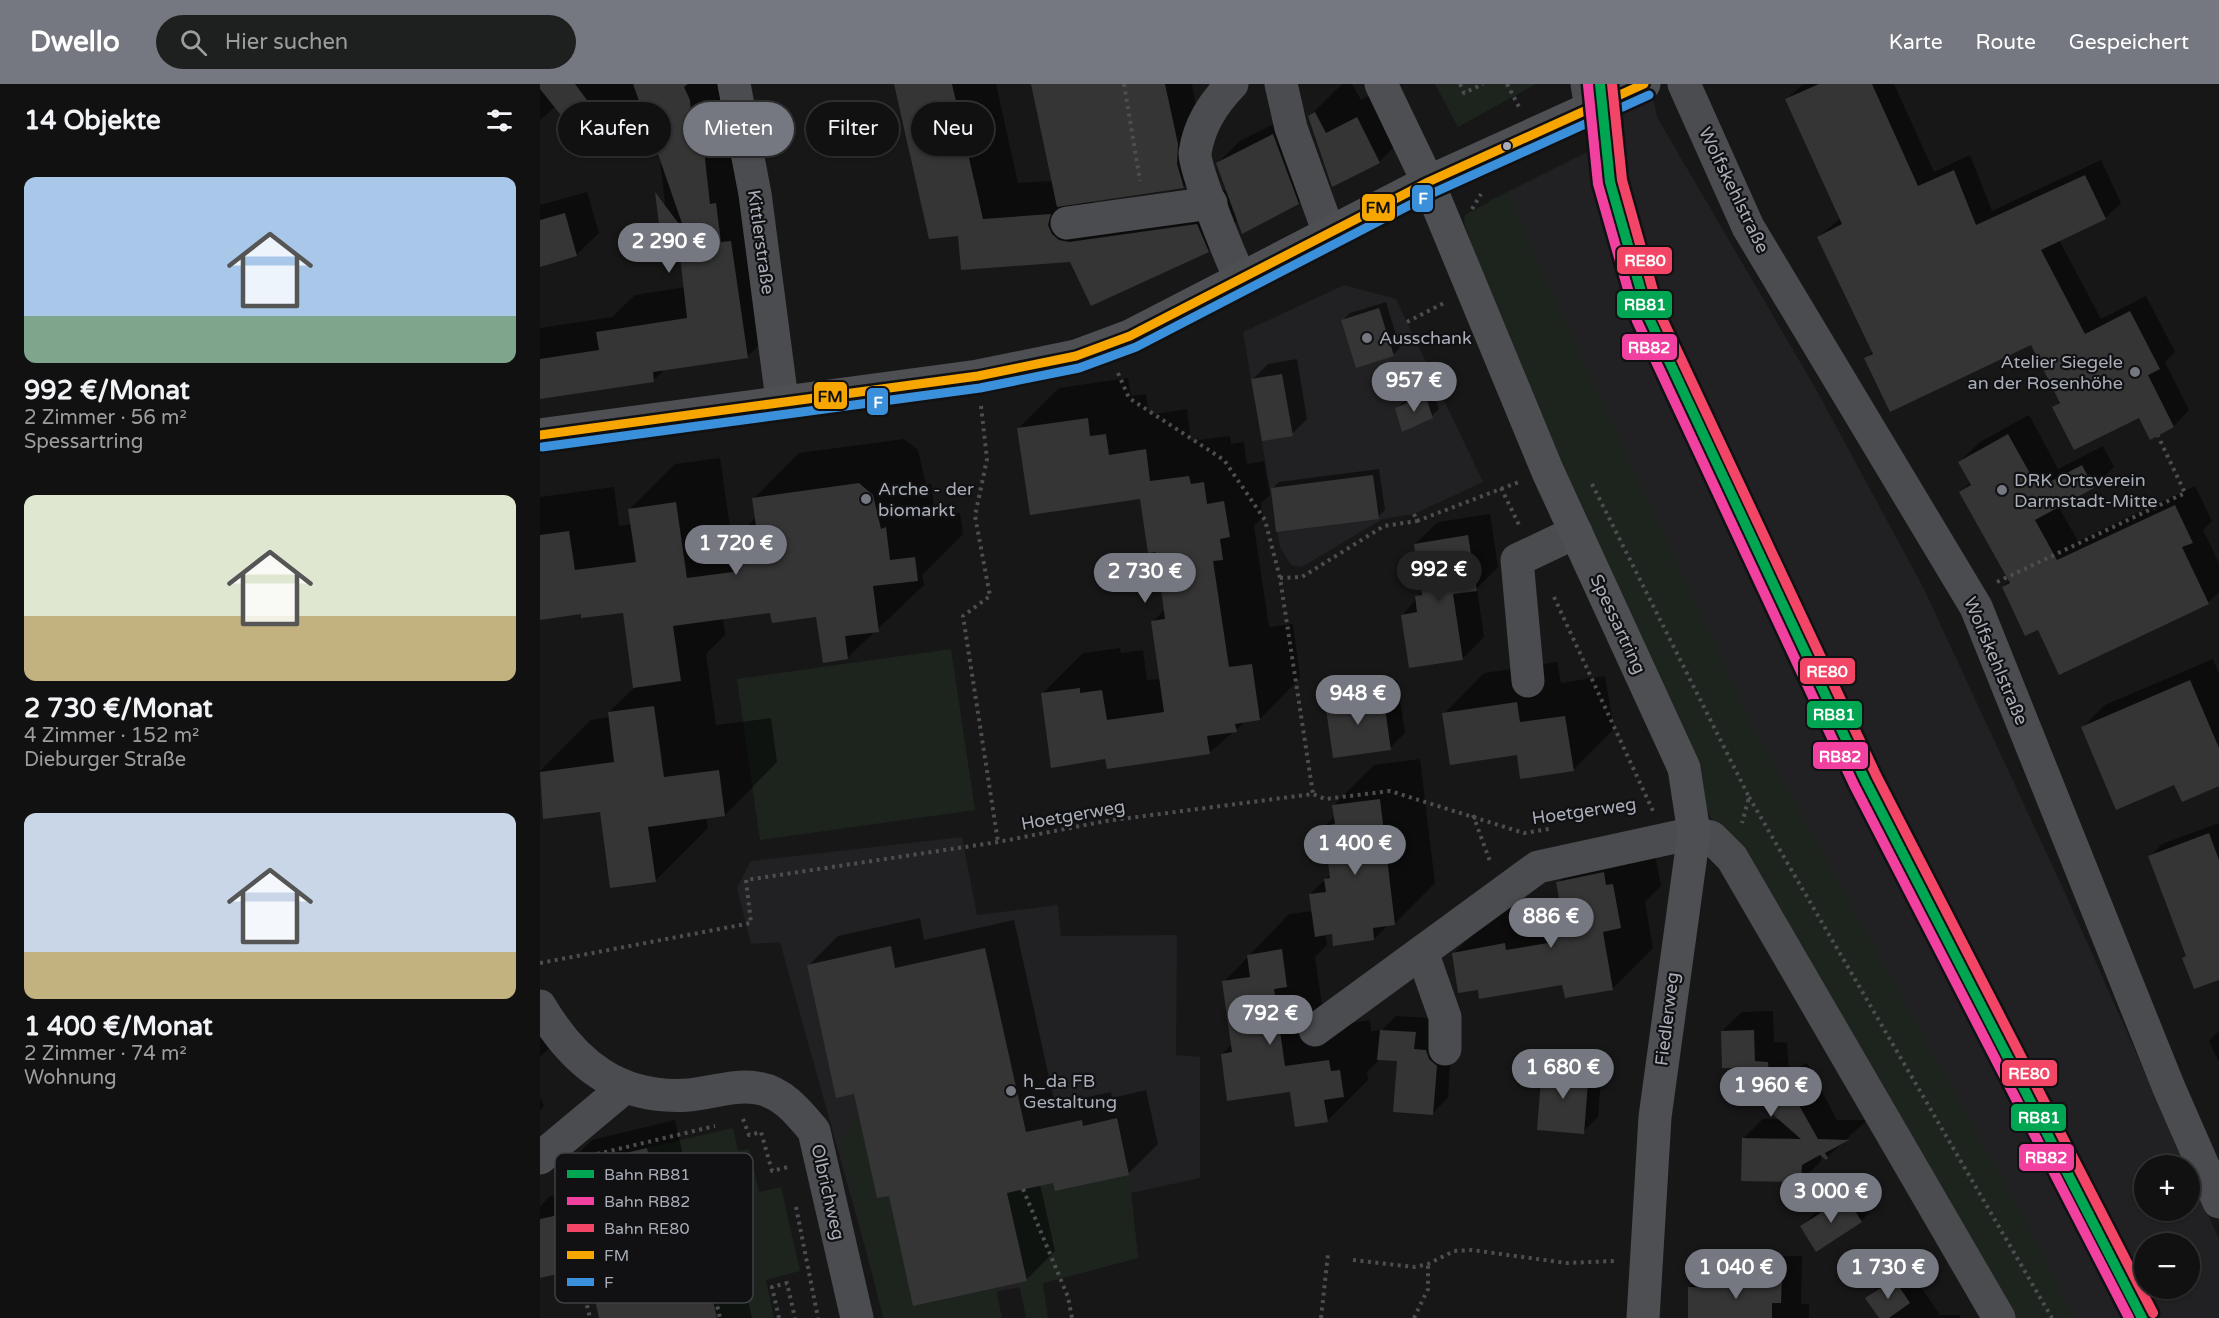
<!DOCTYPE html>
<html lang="de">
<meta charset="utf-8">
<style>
:root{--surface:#111;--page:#1e1f1f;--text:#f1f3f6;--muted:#9c9d9f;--line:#303131;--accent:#757880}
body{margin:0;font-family:"Varela Round",sans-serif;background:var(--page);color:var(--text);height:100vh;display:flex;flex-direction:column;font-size:22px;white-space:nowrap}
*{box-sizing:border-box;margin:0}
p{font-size:20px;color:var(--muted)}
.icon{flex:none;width:33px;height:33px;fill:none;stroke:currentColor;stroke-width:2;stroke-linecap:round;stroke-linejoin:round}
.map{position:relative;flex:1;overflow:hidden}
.side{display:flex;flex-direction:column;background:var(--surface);width:540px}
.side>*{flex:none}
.hud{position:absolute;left:18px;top:18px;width:570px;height:54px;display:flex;gap:12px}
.fabs{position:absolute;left:1594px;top:1071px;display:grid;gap:12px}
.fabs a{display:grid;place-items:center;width:66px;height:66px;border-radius:50%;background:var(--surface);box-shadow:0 2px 4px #0004,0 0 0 2px var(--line);font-size:30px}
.price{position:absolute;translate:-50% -51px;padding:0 14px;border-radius:21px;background:var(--accent);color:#fff;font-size:20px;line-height:39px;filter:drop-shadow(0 2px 3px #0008)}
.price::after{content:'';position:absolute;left:50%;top:36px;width:18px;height:14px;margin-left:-9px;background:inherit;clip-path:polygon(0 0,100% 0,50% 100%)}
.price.active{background:#222;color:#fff}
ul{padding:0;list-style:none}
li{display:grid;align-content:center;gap:12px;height:318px;padding:0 24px}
li span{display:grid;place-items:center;height:186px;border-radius:12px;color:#555}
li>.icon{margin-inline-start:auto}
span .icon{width:108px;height:108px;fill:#fffc;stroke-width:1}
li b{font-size:26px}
h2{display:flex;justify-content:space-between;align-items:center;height:72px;padding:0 24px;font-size:26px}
.tag{padding:0 21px;border-radius:27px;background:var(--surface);box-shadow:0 2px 4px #0004,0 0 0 2px var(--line);font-size:21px;line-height:54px}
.tag.active{background:var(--accent);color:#fff}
header{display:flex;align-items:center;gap:36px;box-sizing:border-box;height:84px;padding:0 30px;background:var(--accent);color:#fff}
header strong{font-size:28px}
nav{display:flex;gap:33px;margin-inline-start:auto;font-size:21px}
.search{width:420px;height:54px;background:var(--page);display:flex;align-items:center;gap:15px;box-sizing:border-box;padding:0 21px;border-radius:33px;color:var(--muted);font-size:22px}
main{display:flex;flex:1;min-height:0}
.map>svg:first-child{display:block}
</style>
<header>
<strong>Dwello</strong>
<div class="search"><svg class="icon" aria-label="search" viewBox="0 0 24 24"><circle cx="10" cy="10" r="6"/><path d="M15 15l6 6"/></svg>Hier suchen</div>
<nav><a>Karte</a><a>Route</a><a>Gespeichert</a></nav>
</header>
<main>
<section class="side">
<h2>14 Objekte<svg class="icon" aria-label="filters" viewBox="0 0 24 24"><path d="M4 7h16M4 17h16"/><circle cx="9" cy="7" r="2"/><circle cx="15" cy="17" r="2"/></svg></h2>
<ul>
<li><span style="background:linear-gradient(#a9c7e8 75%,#7fa58c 0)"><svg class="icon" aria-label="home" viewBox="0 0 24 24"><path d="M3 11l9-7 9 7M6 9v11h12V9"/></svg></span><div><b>992 €/Monat</b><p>2 Zimmer · 56 m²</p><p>Spessartring</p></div></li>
<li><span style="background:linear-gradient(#dfe7d0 65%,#c2b280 0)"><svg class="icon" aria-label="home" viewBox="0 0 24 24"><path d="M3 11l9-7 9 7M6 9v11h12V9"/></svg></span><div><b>2 730 €/Monat</b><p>4 Zimmer · 152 m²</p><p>Dieburger Straße</p></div></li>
<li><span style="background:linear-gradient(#c9d6e8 75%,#c2b280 0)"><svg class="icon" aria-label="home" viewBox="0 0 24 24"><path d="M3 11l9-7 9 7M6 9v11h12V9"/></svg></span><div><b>1 400 €/Monat</b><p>2 Zimmer · 74 m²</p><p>Wohnung</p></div></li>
</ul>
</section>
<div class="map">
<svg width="1679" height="1234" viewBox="0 0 1679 1234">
<rect width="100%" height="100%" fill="#171717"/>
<g fill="#212123" fill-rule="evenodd">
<path d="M1044,0H1110L1117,33L1277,307L1384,505L1526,811L1646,1081L1605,1082V1126H1650V1090L1679,1155V1234H1531L1203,646L949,117L1055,64ZM1605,1160H1650V1204H1605Z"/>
<polygon points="804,201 856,215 943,398 874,430 842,435 762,483 751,481 740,463 703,248"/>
<polygon points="422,753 437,831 518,821 521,852 637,851 636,971 660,973 660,1094 591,1109 598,1174 503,1199 343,1228 240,858 211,860 197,804 211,777"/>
</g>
<g fill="#1d241e">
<polygon points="895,0 996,0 918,43"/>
<polygon points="968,108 1004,192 1213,643 1491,1147 1534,1234 1459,1234 1192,774 1144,684 1008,388 924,138 925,131"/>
<polygon points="411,565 435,726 220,756 197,595"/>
<polygon points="319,1031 337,1114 349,1112 373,1222 456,1204 462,1234 343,1234 300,1056"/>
<polygon points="193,1044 198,1067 209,1065 219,1108 241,1103 260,1187 226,1196 234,1234 177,1234 150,1114 120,1121 107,1064"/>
<polygon points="589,1091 598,1174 503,1199 508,1234 486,1234 479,1199 487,1197 467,1108 513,1099 515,1107"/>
</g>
<g fill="#0007">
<polygon points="0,0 188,0 244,236 207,273 125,285 114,296 0,312 0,244 72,233 95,211 145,203 140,161 119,127 125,120 114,25 55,72 16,22 0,36"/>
<polygon points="356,0 456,0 478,99 513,97 492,0 652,0 666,80 644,102 551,117 556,121 566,122 687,106 678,79 700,57 756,29 779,97 757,120 698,136 668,167 531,176 420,151"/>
<polygon points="802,0 812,0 821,16 852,0 873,44 839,78 793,101 769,33"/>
<polygon points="1263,0 1354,0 1394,88 1430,71 1452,127 1561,76 1581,119 1565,134 1519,156 1561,235 1606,212 1635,268 1625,278 1649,326 1634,342 1611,354 1599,332 1514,324 1520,317 1492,259 1326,274 1333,267 1278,153 1301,134 1247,15"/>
<polygon points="47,108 59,149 36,171 0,182 0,121"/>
<polygon points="846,218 860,264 853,271 803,236 810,229"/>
<polygon points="757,275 767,335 752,350 713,295 728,280"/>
<polygon points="588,294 591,312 606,310 609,331 647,325 651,357 690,352 691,360 704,358 707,380 724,377 730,411 721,419 723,433 714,442 729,543 753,540 760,594 720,635 706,637 669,669 567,674 502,610 543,569 580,564 581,569 603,566 607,596 621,595 613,538 625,525 617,466 601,413 479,344 519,304"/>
<polygon points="892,305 899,325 892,332 857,324 864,317"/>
<polygon points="1489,331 1518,385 1563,362 1574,383 1553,403 1518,422 1538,457 1655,402 1672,437 1663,446 1679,479 1679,508 1668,519 1499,544 1463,503 1470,496 1421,408 1431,398 1419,378 1440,358"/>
<polygon points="364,355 378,366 386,401 391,399 395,432 420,429 423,450 382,491 384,501 307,574 278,531 231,527 183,534 185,551 166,570 176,641 231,634 237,678 185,731 166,733 168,744 115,797 61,726 5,734 0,687 51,636 70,633 69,628 95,603 84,527 42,529 0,535 0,413 74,403 79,442 92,440 90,425 135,380 180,374 191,450 201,448 216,433 214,414 259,369"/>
<polygon points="839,385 845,426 838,433 732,405 739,398"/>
<polygon points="950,430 958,483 937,504 944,553 922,575 863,531 882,507 875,460 898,438"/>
<polygon points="1673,575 1679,590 1679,701 1635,700 1543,643 1565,621"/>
<polygon points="1017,578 1021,599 1065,592 1074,645 1033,686 978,670 904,630 944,589"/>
<polygon points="857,596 865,649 850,664 786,619 801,604"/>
<polygon points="880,675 895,799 854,840 848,841 834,855 785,849 787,861 775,873 785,942 830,936 831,947 842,946 856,932 890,934 911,966 908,1014 893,1029 858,976 841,974 827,988 828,996 787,1037 752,1006 682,970 692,960 684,898 749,830 773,827 770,810 791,790 784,743 795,732 793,722 834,681"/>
<polygon points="1679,739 1679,894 1647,871 1610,773 1622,760"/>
<polygon points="1058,758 1113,760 1121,802 1105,818 1113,864 1072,905 1024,899 939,904 913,870 956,827 1005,819 1006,827 1019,824 1021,821 1018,799"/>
<polygon points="380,834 384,856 474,836 515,1020 571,1008 572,1014 606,1006 618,1060 589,1089 500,1100 515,1167 486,1196 350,1111 269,881 298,852"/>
<polygon points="1233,927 1234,958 1247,959 1249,988 1267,979 1297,1036 1327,1036 1286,1074 1281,1070 1281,1077 1261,1097 1203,1055 1223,1035 1241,1035 1198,982 1182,947 1202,928"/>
<polygon points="0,939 11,962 0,973"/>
<polygon points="1679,947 1679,978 1669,957"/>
<polygon points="1019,968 1063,972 1058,1033 1043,1048 1004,983"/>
<polygon points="0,1013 4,1022 0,1026"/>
<polygon points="135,1036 148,1093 178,1086 212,1234 61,1234 49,1181 0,1192 0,1123 10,1112 29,1108 24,1084 52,1056"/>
<polygon points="1321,1099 1336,1122 1321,1137 1262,1142 1277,1127"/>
<polygon points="1240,1172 1262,1172 1261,1220 1269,1220 1269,1234 1150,1234 1150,1203 1171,1182 1228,1183"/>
<polygon points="1367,1183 1400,1231 1420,1231 1420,1234 1341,1234 1327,1214 1340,1202"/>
</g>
<g fill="#353536">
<polygon points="0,0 35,0 77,56 55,74 0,5"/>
<polygon points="93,0 148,0 144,3 150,16 152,40 161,39 170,120 176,119 181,158 191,157 208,274 113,288 114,298 0,315 0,275 59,266 56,248 147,234 139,163 122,165 115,108 145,148 118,70 113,28 105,34"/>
<polygon points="354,0 412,0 443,135 511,130 508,141 512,150 519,156 529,158 657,140 669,168 551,222 530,178 421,186 418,152 389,155"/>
<polygon points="491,0 625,0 638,60 637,80 644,104 517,123"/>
<polygon points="1279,0 1332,0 1378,102 1414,86 1436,141 1545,91 1566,135 1501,166 1545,250 1590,227 1620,285 1608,291 1634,343 1610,356 1599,334 1534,366 1512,323 1520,319 1491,261 1350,328 1324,274 1333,270 1277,153 1302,140 1245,15"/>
<polygon points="775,28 786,49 817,33 840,79 792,103 768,32"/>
<polygon points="733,50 759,120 702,150 676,79"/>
<polygon points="25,129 37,172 0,183 0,136"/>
<polygon points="839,224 854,272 816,284 801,236"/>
<polygon points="742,290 753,352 722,357 711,295"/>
<polygon points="885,311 893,334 862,348 855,324"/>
<polygon points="548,334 550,352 566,350 569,371 606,365 610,397 649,392 651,400 664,398 667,420 684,417 690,453 680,455 683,476 673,477 689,583 712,580 720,636 695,640 697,648 667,652 670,670 567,685 565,675 511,684 501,609 540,604 540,609 562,606 567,636 624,628 611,537 625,535 616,468 608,469 600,415 490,431 477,344"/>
<polygon points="1468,350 1498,404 1542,381 1554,404 1495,436 1517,476 1635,421 1653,459 1642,463 1669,520 1519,591 1498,546 1485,552 1462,503 1470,499 1419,408 1431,401 1418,378"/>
<polygon points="833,391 839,435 736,448 731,404"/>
<polygon points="319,399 333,411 341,445 346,443 350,476 375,473 378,497 333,502 339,548 305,552 308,575 283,579 276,533 232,539 230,529 207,532 133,542 141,597 93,604 83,529 41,534 41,530 0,536 0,451 29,447 35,486 96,478 88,425 136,418 147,494 200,487 196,452 217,449 212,414"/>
<polygon points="928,451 937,507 913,510 923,576 869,584 861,531 877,528 875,512 882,511 874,460"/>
<polygon points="1650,596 1679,664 1679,702 1642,718 1634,701 1576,726 1541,643"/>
<polygon points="843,610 851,666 793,674 785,618"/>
<polygon points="977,618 980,638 1025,632 1034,687 980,695 977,671 910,681 902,629"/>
<polygon points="114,622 124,693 179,686 185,732 108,743 116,798 70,804 60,728 3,735 0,688 74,678 68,628"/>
<polygon points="840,715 855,841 833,844 834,856 793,862 792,850 775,853 769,810 786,808 784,795 790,794 783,742 795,740 792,721"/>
<polygon points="1669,749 1679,776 1679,896 1654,905 1642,874 1646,872 1608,772"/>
<polygon points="1064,788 1066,801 1073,800 1081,844 1063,848 1073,906 1025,914 1022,901 939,915 938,906 918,909 912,869 965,859 966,866 1014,858 1011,837 1020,820 1016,798"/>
<polygon points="351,862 355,884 445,864 486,1048 542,1036 543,1042 577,1034 589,1091 515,1107 513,1099 467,1109 487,1197 373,1222 349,1112 337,1114 314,1010 296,1014 267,881"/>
<polygon points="742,865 747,903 734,905 745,982 789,976 791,987 800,986 804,1013 784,1016 788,1038 755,1043 750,1008 687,1017 681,970 692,968 682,897 710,893 707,871"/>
<polygon points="840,946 876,948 874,965 886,966 889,975 897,982 893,1031 853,1028 857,977 837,976"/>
<polygon points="1214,946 1215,977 1228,978 1230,1007 1246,998 1278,1055 1309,1056 1285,1069 1288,1074 1286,1076 1280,1071 1262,1081 1261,1098 1201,1097 1202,1054 1261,1055 1197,999 1196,984 1182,984 1181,947"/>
<polygon points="1002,983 1049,986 1044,1050 997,1046"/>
<polygon points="107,1064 120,1121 150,1114 177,1234 59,1234 48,1183 0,1194 0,1135 32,1128 22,1084"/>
<polygon points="1306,1113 1322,1138 1276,1168 1260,1142"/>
<polygon points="1217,1192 1242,1193 1241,1219 1232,1219 1232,1234 1148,1234 1148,1203 1217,1204"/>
<polygon points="1354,1195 1370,1219 1349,1234 1339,1234 1325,1214"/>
</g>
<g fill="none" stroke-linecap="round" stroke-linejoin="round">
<g stroke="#4d4e52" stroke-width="4" stroke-dasharray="3 4.5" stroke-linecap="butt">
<polyline points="584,0 600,97"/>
<polyline points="920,0 924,9 943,0"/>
<polyline points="967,0 979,23"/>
<polyline points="932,125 941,110"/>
<polyline points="867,238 904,219"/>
<polyline points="578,289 589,314 684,376 725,436 740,494 773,710"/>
<polyline points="441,322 447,375 435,432 450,512 423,532 458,758"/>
<polyline points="1052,400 1209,713 1202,739"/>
<polyline points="961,404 979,441"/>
<polyline points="874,430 877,437 979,398"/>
<polyline points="740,494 762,493 844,442 877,437"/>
<polyline points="1457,498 1645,409 1618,352"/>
<polyline points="1014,513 1113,727"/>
<polyline points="1209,713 1512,1234"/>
<polyline points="933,731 951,780"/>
<polyline points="0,879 211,839 206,796 458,758 566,737 773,710 785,715 850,707 984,749 1009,745"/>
<polyline points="203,1035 209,1051 221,1048 232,1087 248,1083 248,1086"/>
<polyline points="57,1070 175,1042"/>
<polyline points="483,1105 528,1213 532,1234"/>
<polyline points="125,1117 151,1110 180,1234"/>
<polyline points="256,1123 278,1234"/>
<polyline points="813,1176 874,1183 888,1180 914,1167 932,1166 1026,1179 1074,1177"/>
<polyline points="40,1192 50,1234"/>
<polyline points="239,1234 232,1203 247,1199 255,1234"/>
<polyline points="781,1234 788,1170"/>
<polyline points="874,1234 888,1205 888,1180"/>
</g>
<g stroke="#4b4c50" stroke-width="33">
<polyline points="194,0 215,110 242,316"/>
<path d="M692,0C673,20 659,41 655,69C653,83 692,177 701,196"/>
<polyline points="741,0 751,44 789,149"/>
<polyline points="1047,0 1051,25"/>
<polyline points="1144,0 1208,143 1436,523 1629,1004 1679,1118"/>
<polyline points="527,139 671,119"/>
<polyline points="988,597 977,476 1036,448"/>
<polyline points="882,868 905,933 905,965"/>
<path d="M0,922C34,980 79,1016 149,1011C171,1009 195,1000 217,1004C243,1008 259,1029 274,1047L317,1234"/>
<polyline points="775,946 998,783 1154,749 1171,753 1192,774 1459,1234"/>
<polyline points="0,1074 85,1003"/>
</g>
<g stroke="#4d4f52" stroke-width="33">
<polyline points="841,0 888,98 1008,388 1144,684 1154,749 1115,1033 1103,1234"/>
<polyline points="0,351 438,292 536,272 590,252 888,98 1104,0"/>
</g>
<g stroke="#111113" stroke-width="14">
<polyline id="bus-1" points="0,351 438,292 536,272 590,252 888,98 1104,0"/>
</g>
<g stroke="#111113" stroke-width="14">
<polyline id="bus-2" points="2,363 440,304 539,284 596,263 893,109 1109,11"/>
</g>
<use href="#bus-1" stroke="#f7a600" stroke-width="9"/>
<use href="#bus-2" stroke="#3a90db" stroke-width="9"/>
<g stroke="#111113" stroke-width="15">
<polyline id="rail-1" points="1060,0 1070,98 1108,232 1325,696 1602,1234"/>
</g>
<g stroke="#111113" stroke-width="15">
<polyline id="rail-2" points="1048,1 1058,100 1097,237 1314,701 1589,1234"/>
</g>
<g stroke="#111113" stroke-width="15">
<polyline id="rail-3" points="1072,0 1082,96 1119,228 1336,691 1613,1229"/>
</g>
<use href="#rail-1" stroke="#00a651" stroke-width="10"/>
<use href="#rail-2" stroke="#f240a1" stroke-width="10"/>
<use href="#rail-3" stroke="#f34667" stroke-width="10"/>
</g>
<circle fill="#a8adb8" stroke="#111113" stroke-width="2" cx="967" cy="62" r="5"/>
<g fill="#757880" stroke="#111113" stroke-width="2">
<circle cx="827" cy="254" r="6"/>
<circle cx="1595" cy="288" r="6"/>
<circle cx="1462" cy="406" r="6"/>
<circle cx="326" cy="415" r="6"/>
<circle cx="471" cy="1007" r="6"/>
</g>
<g text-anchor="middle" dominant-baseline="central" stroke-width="4.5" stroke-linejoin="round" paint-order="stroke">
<g font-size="18" fill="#a8adb8" stroke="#111113">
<text transform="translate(1194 106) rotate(64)">Wolfskehlstraße</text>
<text transform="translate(221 158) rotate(82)">Kittlerstraße</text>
<text transform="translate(1078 540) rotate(65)">Spessartring</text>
<text transform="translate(1456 577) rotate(67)">Wolfskehlstraße</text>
<text transform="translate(1044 727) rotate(-8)">Hoetgerweg</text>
<text transform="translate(533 731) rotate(-10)">Hoetgerweg</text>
<text transform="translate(1127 935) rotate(-83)">Fiedlerweg</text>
<text transform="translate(288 1108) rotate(77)">Olbrichweg</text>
</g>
<g font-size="18" fill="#a8adb8" stroke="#111113" text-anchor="start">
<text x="839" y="254">Ausschank</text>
<text x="1583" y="278" text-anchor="end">Atelier Siegele<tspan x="1583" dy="21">an der Rosenhöhe</tspan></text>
<text x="1474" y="396">DRK Ortsverein<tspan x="1474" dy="21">Darmstadt-Mitte</tspan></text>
<text x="338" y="405">Arche - der<tspan x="338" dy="21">biomarkt</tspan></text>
<text x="483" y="997">h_da FB<tspan x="483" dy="21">Gestaltung</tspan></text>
</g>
</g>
<rect x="15" y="1069" width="198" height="150" rx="9" fill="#111113" stroke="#3e4045" stroke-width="1.5"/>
<rect x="27" y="1086" width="27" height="8" fill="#00a651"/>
<rect x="27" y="1113" width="27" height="8" fill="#f240a1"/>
<rect x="27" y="1140" width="27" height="8" fill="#f34667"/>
<rect x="27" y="1167" width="27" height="8" fill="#f7a600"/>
<rect x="27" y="1194" width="27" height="8" fill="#3a90db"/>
<g font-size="16" fill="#a8adb8">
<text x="64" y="1096">Bahn RB81</text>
<text x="64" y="1123">Bahn RB82</text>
<text x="64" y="1150">Bahn RE80</text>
<text x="64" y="1177">FM</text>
<text x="64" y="1204">F</text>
</g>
<g stroke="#111113" stroke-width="2">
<rect x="871" y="100" width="23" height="29" rx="6" fill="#3a90db"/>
<rect x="821" y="109" width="35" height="29" rx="6" fill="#f7a600"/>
<rect x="1076" y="162" width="57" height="29" rx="6" fill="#f34667"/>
<rect x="1076" y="206" width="57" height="29" rx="6" fill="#00a651"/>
<rect x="1081" y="249" width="57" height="28" rx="6" fill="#f240a1"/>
<rect x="273" y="297" width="35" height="29" rx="6" fill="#f7a600"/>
<rect x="326" y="303" width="23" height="29" rx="6" fill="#3a90db"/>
<rect x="1259" y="573" width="57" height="28" rx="6" fill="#f34667"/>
<rect x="1266" y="616" width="57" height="29" rx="6" fill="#00a651"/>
<rect x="1272" y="657" width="57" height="29" rx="6" fill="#f240a1"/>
<rect x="1461" y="975" width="57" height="28" rx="6" fill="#f34667"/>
<rect x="1470" y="1019" width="57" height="29" rx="6" fill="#00a651"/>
<rect x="1478" y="1059" width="57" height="29" rx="6" fill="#f240a1"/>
</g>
<g font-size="16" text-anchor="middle" font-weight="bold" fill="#fff">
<text x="883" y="120">F</text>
<text x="1105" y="182">RE80</text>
<text x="1105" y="226">RB81</text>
<text x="1109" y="269">RB82</text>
<text x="338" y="324">F</text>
<text x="1287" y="593">RE80</text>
<text x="1294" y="636">RB81</text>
<text x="1300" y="678">RB82</text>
<text x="1489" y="995">RE80</text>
<text x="1499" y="1039">RB81</text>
<text x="1506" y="1079">RB82</text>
</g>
<g font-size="16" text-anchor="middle" font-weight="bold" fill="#111">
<text x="838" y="129">FM</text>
<text x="290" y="318">FM</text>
</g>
</svg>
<div class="fabs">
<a>+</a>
<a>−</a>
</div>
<b class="price" style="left:129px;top:190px">2 290 €</b>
<b class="price" style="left:874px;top:329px">957 €</b>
<b class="price" style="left:196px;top:492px">1 720 €</b>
<b class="price active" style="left:899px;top:518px">992 €</b>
<b class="price" style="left:605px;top:520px">2 730 €</b>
<b class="price" style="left:818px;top:642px">948 €</b>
<b class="price" style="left:815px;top:792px">1 400 €</b>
<b class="price" style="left:1011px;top:865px">886 €</b>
<b class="price" style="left:730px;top:962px">792 €</b>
<b class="price" style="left:1023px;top:1016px">1 680 €</b>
<b class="price" style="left:1231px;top:1034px">1 960 €</b>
<b class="price" style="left:1291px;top:1140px">3 000 €</b>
<b class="price" style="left:1196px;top:1216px">1 040 €</b>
<b class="price" style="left:1348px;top:1216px">1 730 €</b>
<div class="hud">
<a class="tag">Kaufen</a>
<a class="tag active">Mieten</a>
<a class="tag">Filter</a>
<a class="tag">Neu</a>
</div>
</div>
</main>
